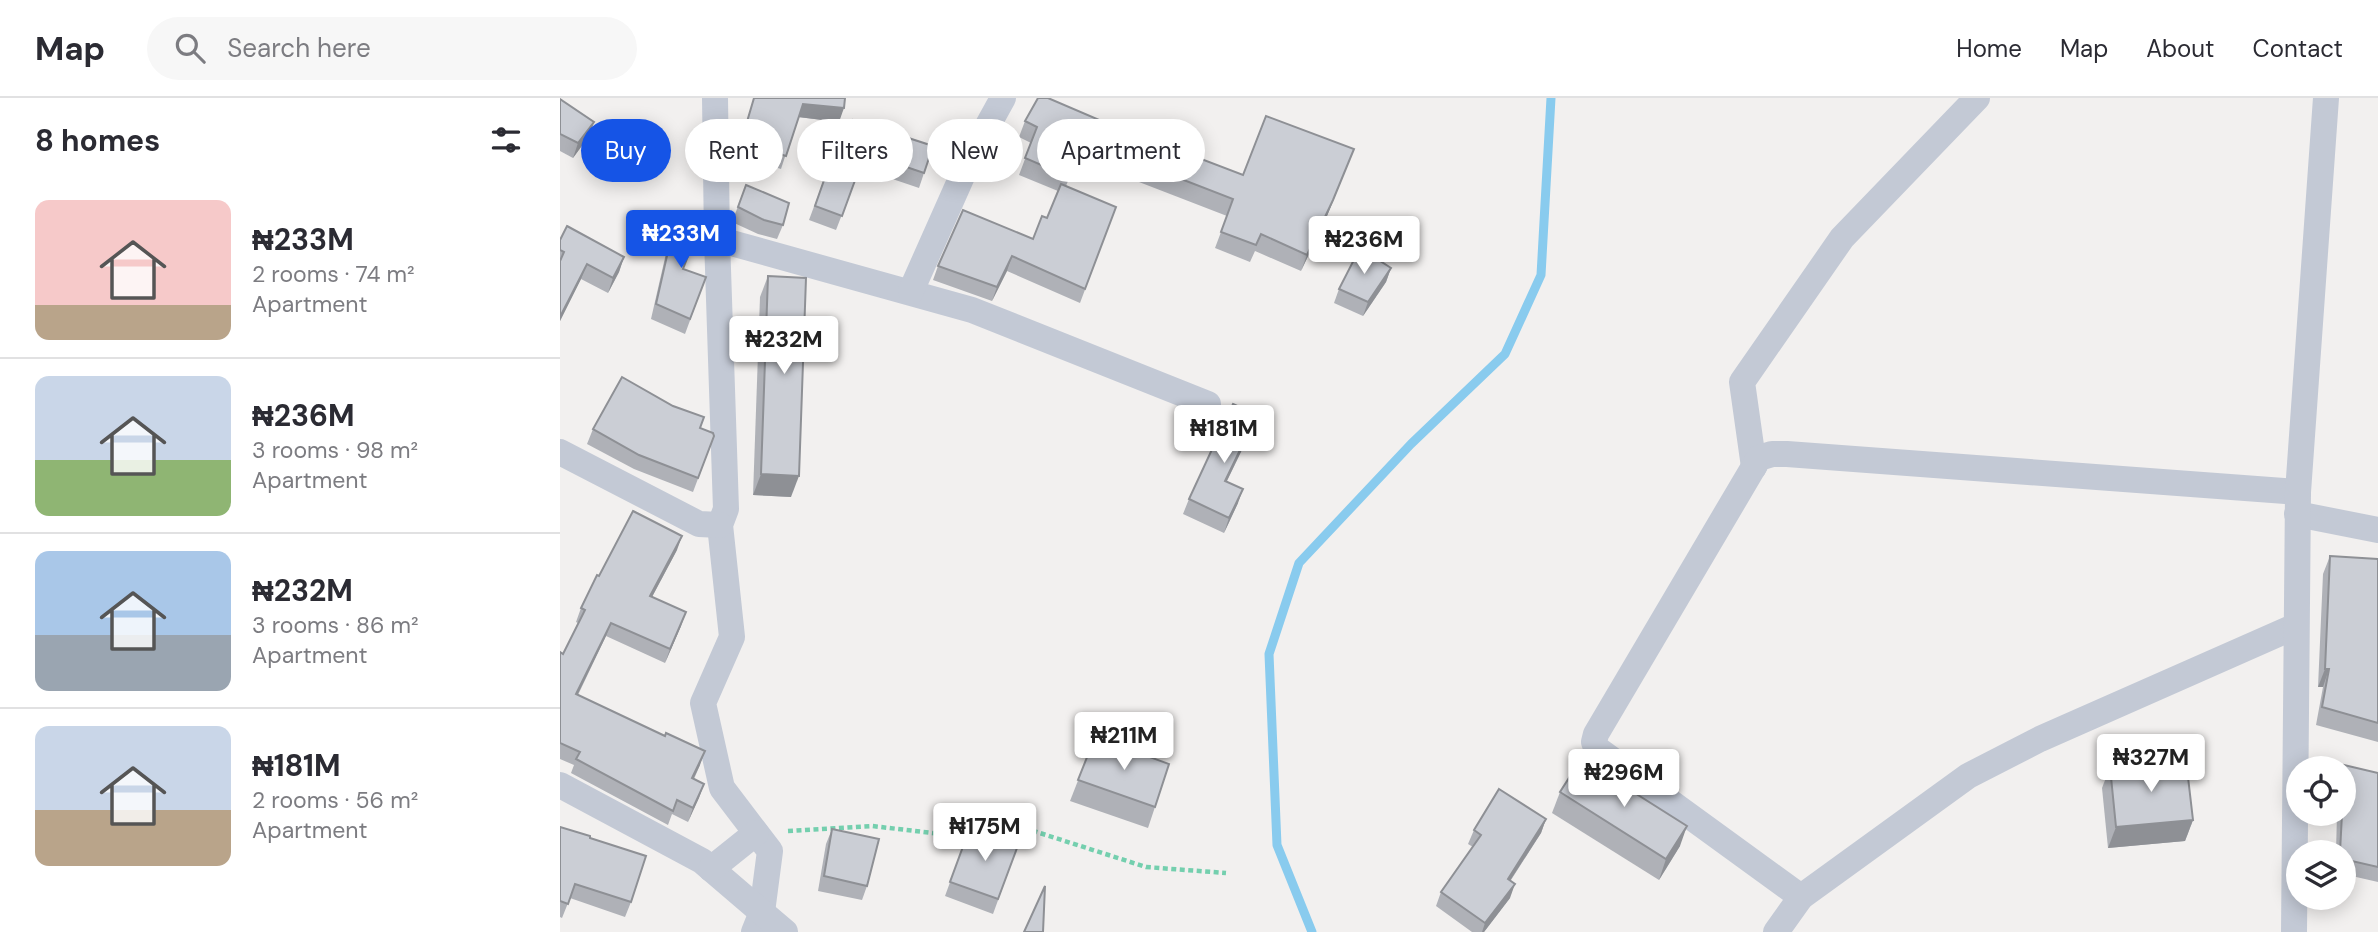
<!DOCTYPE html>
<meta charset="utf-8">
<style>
:root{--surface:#fff;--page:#f7f7f7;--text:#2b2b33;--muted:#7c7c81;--line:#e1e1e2;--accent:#1554e6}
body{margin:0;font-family:"DM Sans",sans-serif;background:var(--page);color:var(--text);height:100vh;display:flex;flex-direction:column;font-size:26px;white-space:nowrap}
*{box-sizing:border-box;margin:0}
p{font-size:23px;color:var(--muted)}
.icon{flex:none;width:38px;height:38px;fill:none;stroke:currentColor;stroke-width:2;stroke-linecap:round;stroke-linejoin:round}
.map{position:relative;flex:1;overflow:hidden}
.side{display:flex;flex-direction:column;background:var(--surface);width:560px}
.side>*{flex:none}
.guide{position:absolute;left:21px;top:21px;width:665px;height:63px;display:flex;gap:14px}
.fabs{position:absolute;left:1726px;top:658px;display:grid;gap:14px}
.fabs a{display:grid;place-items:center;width:70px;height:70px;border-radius:50%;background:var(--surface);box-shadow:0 4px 18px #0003;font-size:35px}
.price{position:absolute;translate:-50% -60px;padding:0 16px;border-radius:7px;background:#fff;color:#222;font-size:23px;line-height:46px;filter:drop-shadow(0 2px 4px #0008)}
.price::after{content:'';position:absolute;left:50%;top:42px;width:21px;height:16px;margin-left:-10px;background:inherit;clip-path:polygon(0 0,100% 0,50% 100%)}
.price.selected{background:var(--accent);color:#fff}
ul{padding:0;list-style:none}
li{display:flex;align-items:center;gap:21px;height:175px;padding:0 35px}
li+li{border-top:2px solid var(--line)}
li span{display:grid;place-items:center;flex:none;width:196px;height:140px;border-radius:14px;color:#555}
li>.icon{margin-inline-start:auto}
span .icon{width:84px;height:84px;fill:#fffc;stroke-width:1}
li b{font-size:30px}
h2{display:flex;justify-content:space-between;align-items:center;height:84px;padding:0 35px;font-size:30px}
.chip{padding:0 24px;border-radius:32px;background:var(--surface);box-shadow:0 4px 18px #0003;font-size:24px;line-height:63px}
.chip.selected{background:var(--accent);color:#fff}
header{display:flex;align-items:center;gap:42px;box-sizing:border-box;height:98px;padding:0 35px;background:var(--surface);border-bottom:2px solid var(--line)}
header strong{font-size:33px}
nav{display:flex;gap:38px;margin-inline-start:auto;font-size:24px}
.search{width:490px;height:63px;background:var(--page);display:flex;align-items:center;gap:18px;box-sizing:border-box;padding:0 24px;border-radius:38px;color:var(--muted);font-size:26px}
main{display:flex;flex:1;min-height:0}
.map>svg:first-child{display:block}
</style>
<header>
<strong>Map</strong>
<div class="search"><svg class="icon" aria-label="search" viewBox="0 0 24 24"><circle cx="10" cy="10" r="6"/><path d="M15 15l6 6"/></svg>Search here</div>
<nav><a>Home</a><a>Map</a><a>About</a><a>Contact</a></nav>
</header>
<main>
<section class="side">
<h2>8 homes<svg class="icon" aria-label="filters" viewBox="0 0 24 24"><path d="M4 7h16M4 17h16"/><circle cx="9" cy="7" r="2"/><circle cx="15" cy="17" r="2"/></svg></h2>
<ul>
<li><span style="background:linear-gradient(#f6c9c9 75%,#b9a48a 0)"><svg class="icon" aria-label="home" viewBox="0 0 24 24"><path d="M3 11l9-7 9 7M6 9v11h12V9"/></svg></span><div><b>₦233M</b><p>2 rooms · 74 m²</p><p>Apartment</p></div></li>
<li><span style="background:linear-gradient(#c9d6e8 60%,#8fb573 0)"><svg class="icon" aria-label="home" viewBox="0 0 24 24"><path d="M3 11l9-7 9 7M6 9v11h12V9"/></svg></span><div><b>₦236M</b><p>3 rooms · 98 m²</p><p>Apartment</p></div></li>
<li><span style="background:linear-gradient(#a9c7e8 60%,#9aa5b1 0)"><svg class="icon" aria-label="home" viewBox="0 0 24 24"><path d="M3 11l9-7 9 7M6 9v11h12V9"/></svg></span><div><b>₦232M</b><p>3 rooms · 86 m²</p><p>Apartment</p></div></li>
<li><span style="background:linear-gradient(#c9d6e8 60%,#b9a48a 0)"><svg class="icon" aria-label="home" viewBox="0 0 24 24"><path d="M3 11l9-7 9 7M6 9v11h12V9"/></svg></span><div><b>₦181M</b><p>2 rooms · 56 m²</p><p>Apartment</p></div></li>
</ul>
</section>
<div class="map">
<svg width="1818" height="834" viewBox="0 0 1818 834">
<rect width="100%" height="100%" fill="#f2f0ef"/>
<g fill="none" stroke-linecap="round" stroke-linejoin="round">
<polyline stroke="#89cbee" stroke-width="9" points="752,834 717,747 709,556 739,465 851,346 945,256 981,177 991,0"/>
<polyline stroke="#74cfae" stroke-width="4.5" stroke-dasharray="5 3.5" stroke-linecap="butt" points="228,733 312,728 390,737 458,728 586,769 666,775"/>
<g stroke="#c3c9d5" stroke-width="26">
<polyline points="155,0 157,141 166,411 160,427 172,539 143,605 162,690 210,753 202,814 194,834"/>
<polyline points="157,141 412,212 648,306"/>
<polyline points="351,193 411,58 443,0"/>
<polyline points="0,354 139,426 160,427"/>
<polyline points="1194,369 1182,284 1282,140 1417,0"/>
<polyline points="1737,416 1818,432"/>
<polyline points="0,687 142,763 225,834"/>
<polyline points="151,771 196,735"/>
<polyline points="1241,799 1036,650 1034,644 1036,636 1199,360 1212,356 1227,356 1738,394"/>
<polyline points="1216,834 1241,799 1408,678 1480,641 1736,528"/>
<polyline points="1734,834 1738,394 1766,0"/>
</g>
</g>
<g fill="#afb1b7">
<polygon points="194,0 285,0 279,24 238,19 221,71 176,57"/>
<polygon points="0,1 34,24 29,38 13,60 0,53"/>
<polygon points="293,22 373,48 359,90 300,70 276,132 249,122 269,68 277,71"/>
<polygon points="465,23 609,52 683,77 794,51 767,118 741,173 695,153 690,164 655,150 667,118 579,84 519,56 506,88 556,109 520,205 447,173 432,203 373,182 378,168 473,141 487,120 498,93 459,77 471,45 459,39"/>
<polygon points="186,87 223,127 217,141 198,136 172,124"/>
<polygon points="117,114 141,124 123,171 146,179 125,236 91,221 112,129"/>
<polygon points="0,142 64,159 59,174 48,195 21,181 0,223"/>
<polygon points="831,170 826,184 803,218 774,205 779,191"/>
<polygon points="208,178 231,399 193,397 200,199"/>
<polygon points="697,317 692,331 667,383 678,405 664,435 623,416 629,401"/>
<polygon points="140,330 154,338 133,394 74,371 27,346 33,331"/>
<polygon points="117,452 92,499 121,528 105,565 46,538 18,597 140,667 134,681 144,686 128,724 112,716 108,727 11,675 14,667 0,661 0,554 3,556 18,525 16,524 21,510 39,478"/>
<polygon points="1770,458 1818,461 1818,644 1756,627 1763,589 1758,589 1763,476"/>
<polygon points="535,639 595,709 588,730 510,703"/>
<polygon points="1784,667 1818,675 1818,784 1783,776 1783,754 1776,754 1777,716 1783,716 1783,670"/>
<polygon points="1550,669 1633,722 1625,743 1548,750 1542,690"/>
<polygon points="1000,694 1120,748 1099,782 992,715"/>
<polygon points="986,721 981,735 951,782 950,800 924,834 912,834 876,808 881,794 913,749 908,746 914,732"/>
<polygon points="0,729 30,740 71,804 65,819 10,800 2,820 0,819"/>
<polygon points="272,731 307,788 302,802 258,793 266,746"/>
<polygon points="408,735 425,741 460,742 433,816 385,798"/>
</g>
<g fill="#8e9095">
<polygon points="243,6 284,10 279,24 238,19"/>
<polygon points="34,24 29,38 13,60 18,45"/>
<polygon points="794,51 767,118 741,173 747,157"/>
<polygon points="452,158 447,173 432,203 437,189"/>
<polygon points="64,159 59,174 48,195 53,180"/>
<polygon points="27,166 21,181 0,223 0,219"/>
<polygon points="831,170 826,184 803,218 808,204"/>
<polygon points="697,317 692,331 660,397 665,383"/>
<polygon points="201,376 239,378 231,399 193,397"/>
<polygon points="683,391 678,405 664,435 669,420"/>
<polygon points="122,438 117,452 85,512 90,498"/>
<polygon points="126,514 121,528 105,565 110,551"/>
<polygon points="51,525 46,538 11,610 16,596"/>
<polygon points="1765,571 1769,571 1763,589 1758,589"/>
<polygon points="145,653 140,667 127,694 132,680"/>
<polygon points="144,686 139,700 128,724 133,710"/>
<polygon points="986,721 981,735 942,795 948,781"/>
<polygon points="1633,722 1625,743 1548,750 1556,729"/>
<polygon points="1127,728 1120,748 1099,782 1106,761"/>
<polygon points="955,786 950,800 924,834 922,834 925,825"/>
</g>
<g fill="#cbced5" stroke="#8e9095" stroke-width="2">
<polygon points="194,0 285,0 284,10 243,6 226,58 181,44"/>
<polygon points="478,0 488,0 609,52 610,49 683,77 706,18 794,51 773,102 747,157 701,136 696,147 661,134 673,101 585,67 525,40 509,79 465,60 477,29 465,23"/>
<polygon points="0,1 34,24 18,45 0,36"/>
<polygon points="293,22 373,48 364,75 305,55 282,118 255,108 269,68 277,71"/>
<polygon points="501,86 556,109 525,191 452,158 437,189 378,168 403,112 473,141 482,118 487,120"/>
<polygon points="186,87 229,105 223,127 204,122 178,109"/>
<polygon points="117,114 141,124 123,171 146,179 130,221 96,206"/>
<polygon points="7,128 64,159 53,180 27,166 0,219 0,163 4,154 0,152 0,142"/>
<polygon points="800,150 831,170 808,204 779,191"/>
<polygon points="208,178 246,180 239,378 201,376"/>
<polygon points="62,279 113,308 144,319 140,330 153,335 154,338 138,380 79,357 33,331"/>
<polygon points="673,306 697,317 665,383 683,391 669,420 629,401"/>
<polygon points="73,413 122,438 90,498 126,514 110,551 51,525 16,596 105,638 106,635 145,653 132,680 144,686 133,710 117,702 113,713 16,661 20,654 0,645 0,554 3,556 25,512 21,510 37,477 39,478"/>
<polygon points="1770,458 1818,461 1818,625 1762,609 1769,571 1765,571"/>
<polygon points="535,639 609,666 595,709 518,682"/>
<polygon points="1021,661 1127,728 1106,761 1000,694"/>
<polygon points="1626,662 1633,722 1556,729 1550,669"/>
<polygon points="1784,667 1818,675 1818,769 1783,761 1783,754 1780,754 1782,716 1783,716"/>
<polygon points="939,691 986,721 948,781 955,786 925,825 881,794 921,737 914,732"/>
<polygon points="0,729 30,738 30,740 86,758 71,804 15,786 8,806 0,803"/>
<polygon points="272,731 319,741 307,788 264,778"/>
<polygon points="429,731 460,742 438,801 390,784 408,735 426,741"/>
<polygon points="485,788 483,834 464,834"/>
</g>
</svg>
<div class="fabs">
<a><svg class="icon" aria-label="locate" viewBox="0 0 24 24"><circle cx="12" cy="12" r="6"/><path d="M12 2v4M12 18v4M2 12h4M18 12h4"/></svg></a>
<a><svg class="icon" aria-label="layers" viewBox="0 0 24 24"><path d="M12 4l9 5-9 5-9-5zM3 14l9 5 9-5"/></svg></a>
</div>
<b class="price selected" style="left:121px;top:172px">₦233M</b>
<b class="price" style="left:804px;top:178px">₦236M</b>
<b class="price" style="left:224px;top:278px">₦232M</b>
<b class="price" style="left:664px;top:367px">₦181M</b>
<b class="price" style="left:564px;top:674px">₦211M</b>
<b class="price" style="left:1591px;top:696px">₦327M</b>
<b class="price" style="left:1064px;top:711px">₦296M</b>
<b class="price" style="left:425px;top:765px">₦175M</b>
<div class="guide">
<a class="chip selected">Buy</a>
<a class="chip">Rent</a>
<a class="chip">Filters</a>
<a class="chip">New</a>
<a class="chip">Apartment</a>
</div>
</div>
</main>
